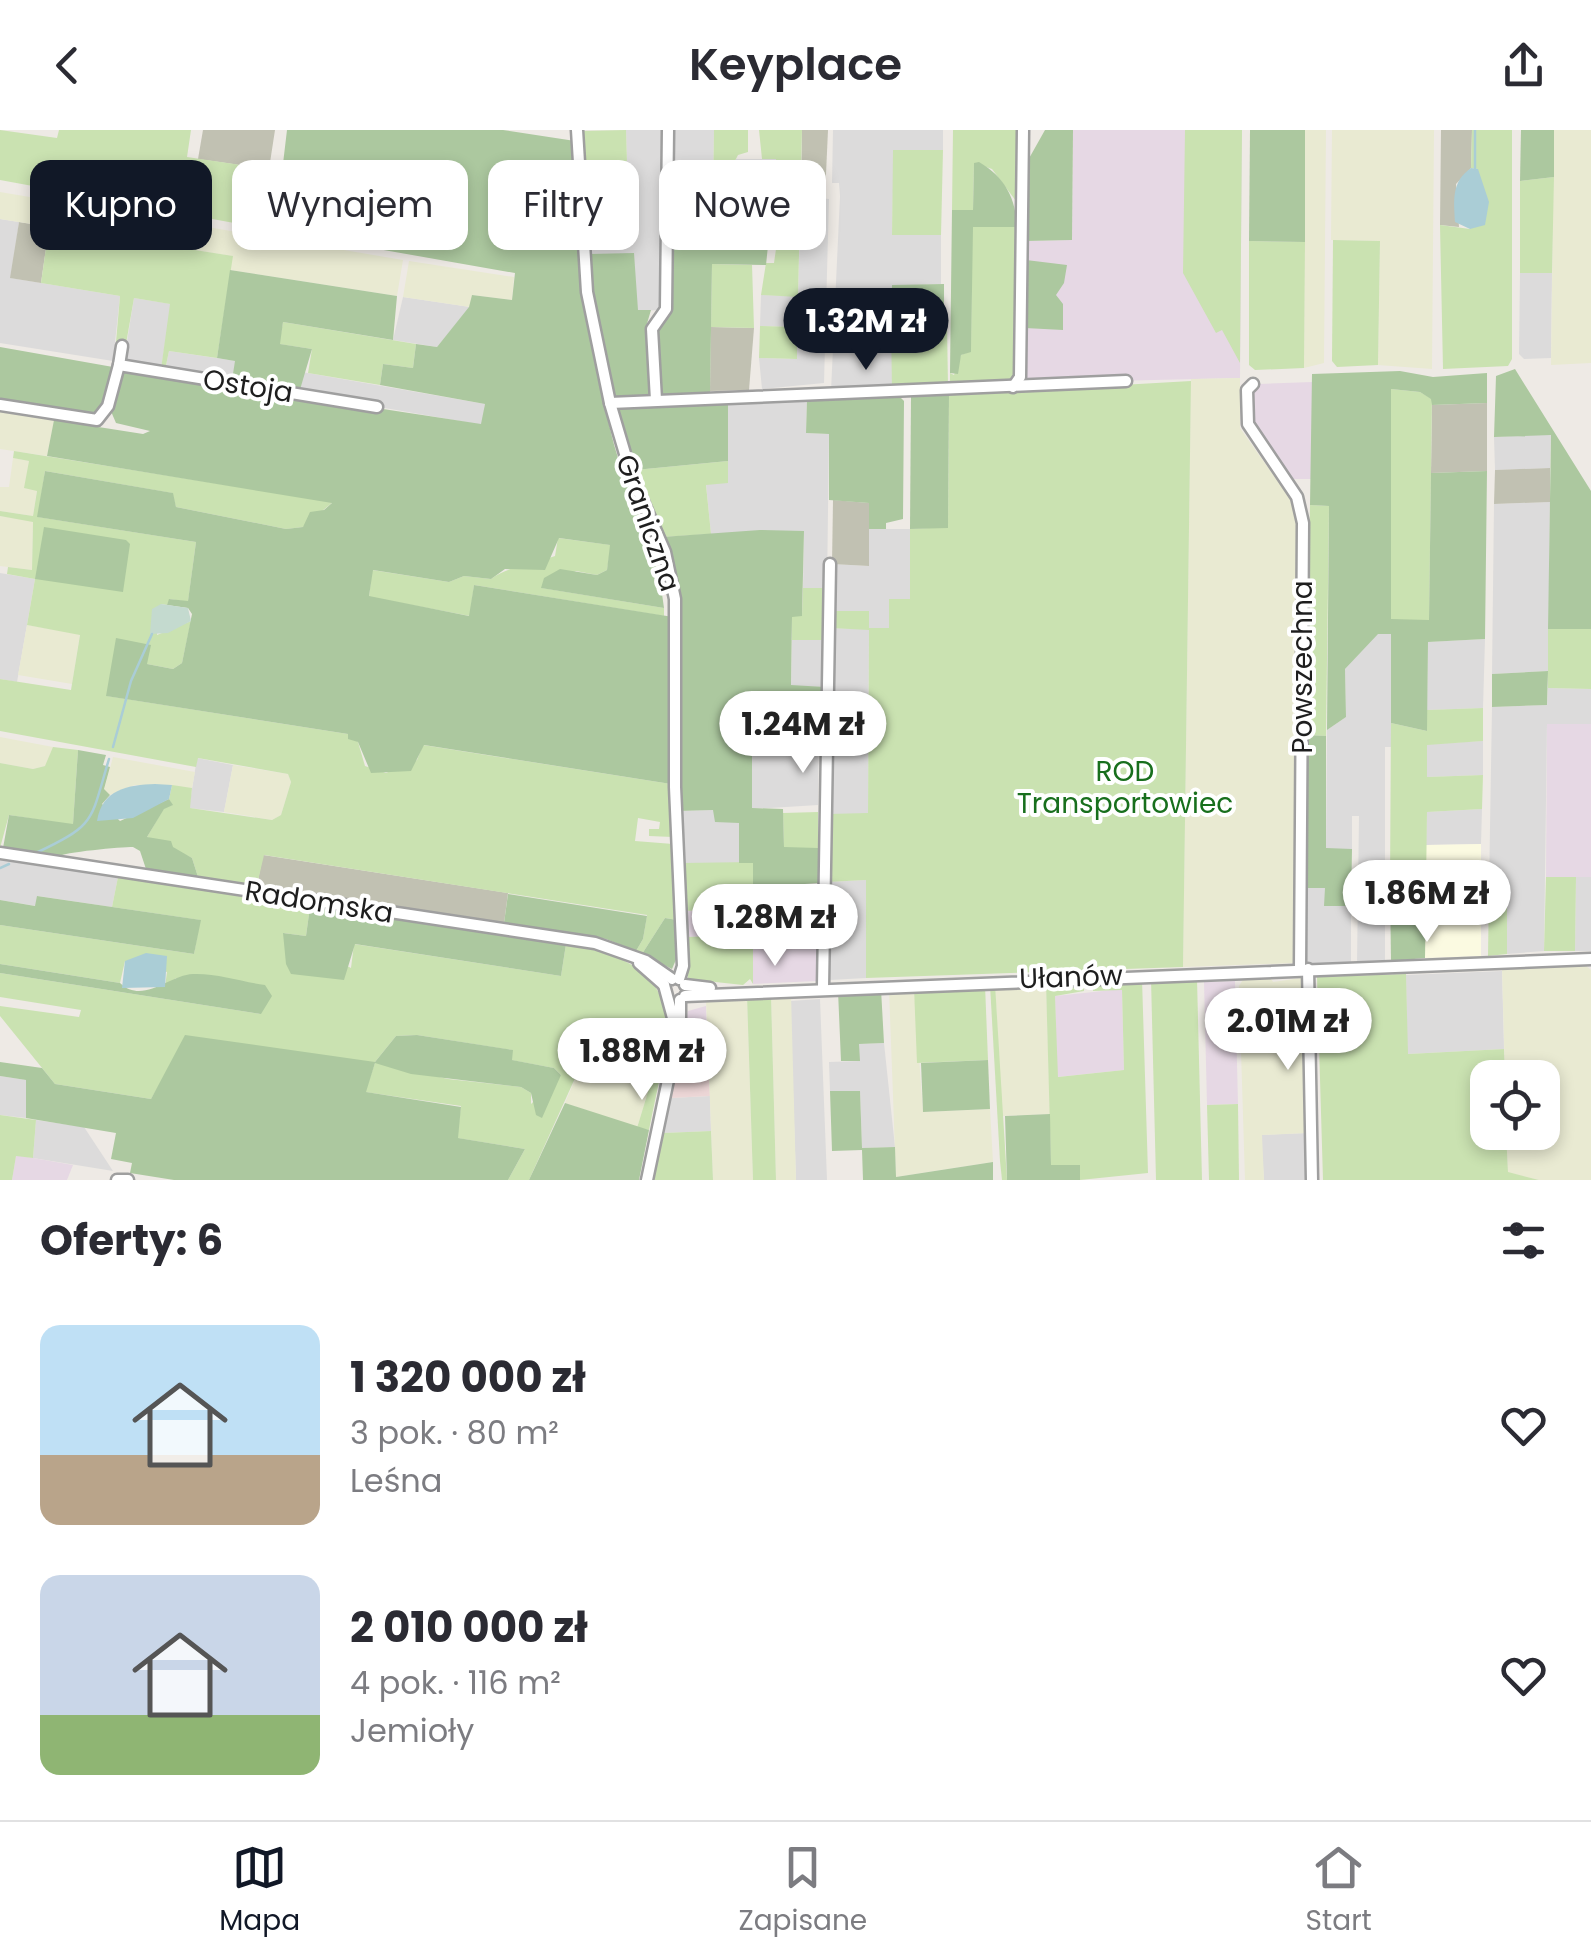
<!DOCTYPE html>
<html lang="pl">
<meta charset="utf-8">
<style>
:root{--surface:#fff;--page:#f7f7f7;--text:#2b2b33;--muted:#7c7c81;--line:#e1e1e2;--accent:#111827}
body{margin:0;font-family:Poppins,sans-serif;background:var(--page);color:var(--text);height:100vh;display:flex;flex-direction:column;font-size:38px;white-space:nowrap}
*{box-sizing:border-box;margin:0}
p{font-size:32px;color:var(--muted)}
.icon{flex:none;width:55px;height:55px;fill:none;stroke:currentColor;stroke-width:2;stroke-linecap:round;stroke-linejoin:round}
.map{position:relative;height:1050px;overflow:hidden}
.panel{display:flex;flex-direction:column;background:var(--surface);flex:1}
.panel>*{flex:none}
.hud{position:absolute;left:30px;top:30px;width:1000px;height:90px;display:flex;gap:20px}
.controls{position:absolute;left:1470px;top:930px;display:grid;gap:20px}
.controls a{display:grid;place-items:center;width:90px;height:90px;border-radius:20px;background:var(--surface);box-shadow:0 5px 15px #0003;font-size:50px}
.price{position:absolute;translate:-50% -85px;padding:0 22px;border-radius:35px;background:#fff;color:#222;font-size:32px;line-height:65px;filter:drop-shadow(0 2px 5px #0008)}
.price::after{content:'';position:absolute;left:50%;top:60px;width:30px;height:22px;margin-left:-15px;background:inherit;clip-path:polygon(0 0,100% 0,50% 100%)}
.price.selected{background:var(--accent);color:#fff}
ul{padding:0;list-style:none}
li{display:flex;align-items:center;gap:30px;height:250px;padding:0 40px}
li span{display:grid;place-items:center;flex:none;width:280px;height:200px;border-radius:20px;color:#555}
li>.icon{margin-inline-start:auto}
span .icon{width:120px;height:120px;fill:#fffc;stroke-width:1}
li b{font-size:42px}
h2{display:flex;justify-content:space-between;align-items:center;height:120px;padding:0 40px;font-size:42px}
.tag{padding:0 35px;border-radius:20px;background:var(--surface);box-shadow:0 5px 15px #0003;font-size:35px;line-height:90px}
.tag.selected{background:var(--accent);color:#fff}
header{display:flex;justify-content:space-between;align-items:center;height:130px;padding:0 40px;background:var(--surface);font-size:45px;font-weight:600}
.dock{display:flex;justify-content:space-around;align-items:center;height:140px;border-top:2px solid var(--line);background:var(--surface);font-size:28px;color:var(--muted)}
.dock a{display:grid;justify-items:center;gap:5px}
.dock .selected{color:var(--accent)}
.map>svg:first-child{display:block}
</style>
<header><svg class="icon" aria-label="back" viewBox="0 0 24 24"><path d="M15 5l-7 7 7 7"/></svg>Keyplace<svg class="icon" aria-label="share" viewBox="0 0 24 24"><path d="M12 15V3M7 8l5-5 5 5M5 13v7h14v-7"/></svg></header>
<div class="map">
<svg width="1591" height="1050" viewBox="0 0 1591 1050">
<rect width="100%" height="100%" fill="#eeeae5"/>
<g fill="#dcdbdb">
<polygon points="626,0 665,0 661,180 638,181 589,124 586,36 627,31"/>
<polygon points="672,0 714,0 713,61 719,62 736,29 776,29 774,99 713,97 713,62 673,63"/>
<polygon points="833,0 943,0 943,20 894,20 892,104 941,105 941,154 892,156 892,260 831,261 840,66 839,53 832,53"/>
<polygon points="801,66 829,69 824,253 762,259 759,228 796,229 797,197 760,196 761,165 798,166"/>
<polygon points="0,89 19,92 11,148 120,166 113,231 0,213"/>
<polygon points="1520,143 1552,143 1551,228 1524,229 1519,224"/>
<polygon points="403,167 470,177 437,217 393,210"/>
<polygon points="134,168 171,174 161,239 124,230"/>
<polygon points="169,221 236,231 232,250 165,240"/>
<polygon points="302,242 485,274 482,295 299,263"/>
<polygon points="807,270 806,303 829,304 827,458 803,458 804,401 711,404 706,354 728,352 728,271"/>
<polygon points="1551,304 1550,338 1495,340 1494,307"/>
<polygon points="1550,372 1548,541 1492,544 1494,374"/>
<polygon points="869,399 910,399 910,469 889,498 869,499 869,481 831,481 832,434 868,436"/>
<polygon points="0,443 35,449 17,552 0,549"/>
<polygon points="831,498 869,499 868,684 828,684"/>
<polygon points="1378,503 1391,503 1391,617 1385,617 1385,831 1357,833 1359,686 1352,686 1352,719 1326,719 1327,600 1346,587 1345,539"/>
<polygon points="1485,509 1483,578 1427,580 1428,512"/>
<polygon points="792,510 826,510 825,557 791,556"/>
<polygon points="1548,558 1591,559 1591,594 1547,594 1544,821 1507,824 1507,758 1489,758 1492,577 1547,575"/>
<polygon points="751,604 819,607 818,675 752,679"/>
<polygon points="1483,611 1483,645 1427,647 1427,614"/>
<polygon points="197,628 233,635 224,682 189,678"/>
<polygon points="1482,679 1481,714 1426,715 1427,682"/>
<polygon points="713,680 739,693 739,733 682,733 678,681"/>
<polygon points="0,729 118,747 112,777 38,766 36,776 0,770"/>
<polygon points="1576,747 1591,747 1591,821 1575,821"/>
<polygon points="866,750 866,848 830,850 826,845 827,752"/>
<polygon points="1305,758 1325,758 1325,776 1351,776 1351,833 1304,834"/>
<polygon points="1502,841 1504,919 1407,924 1406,845"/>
<polygon points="820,869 827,1050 796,1050 790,871"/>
<polygon points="884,913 895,1017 862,1018 860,962 830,961 829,932 859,931 859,914"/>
<polygon points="0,946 26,950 26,988 0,985"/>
<polygon points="710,966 711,1001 663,1003 670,968"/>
<polygon points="36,990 84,997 113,1041 33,1028"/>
<polygon points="1307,1003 1309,1050 1264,1050 1261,1005"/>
</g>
<polygon fill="#ecd6d6" points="708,929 710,966 670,968 678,930"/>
<g fill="#e6d8e4">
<polygon points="1073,0 1242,0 1240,248 1024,253 1026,111 1072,110"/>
<polygon points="1312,252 1312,349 1291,349 1253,292 1253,260 1259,254"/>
<polygon points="1547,594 1591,594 1591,747 1546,747"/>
<polygon points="753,778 754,796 817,796 817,851 753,854 753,805 686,807 684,781"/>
<polygon points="1235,851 1238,974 1207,975 1204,852"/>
<polygon points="1122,859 1124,940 1057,947 1055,866"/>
<polygon points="706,876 708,929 678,930 688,881"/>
<polygon points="16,1025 73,1035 67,1050 12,1050"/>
</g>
<polygon fill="#fbfae1" points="1481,714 1481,826 1425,828 1426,715"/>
<g fill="#c1c1b2">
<polygon points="203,0 275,0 269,39 198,29"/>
<polygon points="802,0 828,0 825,66 801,66"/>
<polygon points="1441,0 1472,0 1471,38 1456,54 1459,97 1440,95"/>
<polygon points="19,92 49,97 41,153 10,148"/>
<polygon points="711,197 754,198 749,260 710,261"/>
<polygon points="1487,273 1487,341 1431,343 1432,275"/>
<polygon points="1550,338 1550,372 1494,374 1495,340"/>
<polygon points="833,370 869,373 869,436 832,434"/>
<polygon points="263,725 508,763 504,793 257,755"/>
</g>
<g fill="#e9ead2">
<polygon points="1305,0 1326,0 1324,233 1304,238"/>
<polygon points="1332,0 1434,0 1432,239 1378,235 1380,111 1331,110"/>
<polygon points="1554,0 1591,0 1591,233 1551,235"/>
<polygon points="0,62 403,130 397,166 230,140 232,126 0,89"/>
<polygon points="409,131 514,147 512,170 472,165 470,177 403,167"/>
<polygon points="1240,248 1240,298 1296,377 1295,833 1183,837 1191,249"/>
<polygon points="0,279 54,290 47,326 0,319"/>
<polygon points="13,328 29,331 25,358 37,360 33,386 0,381 0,357 9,357"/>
<polygon points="0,386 33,391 32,440 0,436"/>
<polygon points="27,495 80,504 72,554 18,545"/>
<polygon points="0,607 53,617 51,627 45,636 33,639 0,633"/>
<polygon points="113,627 195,642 192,658 135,655 110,665 104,660"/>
<polygon points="233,635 288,644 291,652 281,685 272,690 224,682"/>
<polygon points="1585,835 1591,840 1591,1050 1539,1050 1508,1043 1506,1003 1542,1002 1542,948 1505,947 1502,837"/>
<polygon points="1270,847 1273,852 1301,848 1303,853 1307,1003 1262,1005 1264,1050 1245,1050 1239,856 1244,848"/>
<polygon points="1046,853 1050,984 1002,986 995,854"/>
<polygon points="914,858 923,982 990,979 993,1032 896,1047 889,859"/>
<polygon points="791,864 796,1050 776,1050 771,865"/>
<polygon points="747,866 753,1050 713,1050 706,869"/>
<polygon points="581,935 651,952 637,998 565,973"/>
</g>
<g fill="#cae2b1" fill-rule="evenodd">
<polygon points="0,0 57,8 59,0 191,0 187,27 275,40 271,73 245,95 0,50"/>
<polygon points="626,0 627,31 586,36 582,1"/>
<polygon points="714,0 748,0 748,22 738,25 719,62 713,62"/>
<polygon points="759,0 802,0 798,167 761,165 766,133 774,133 776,119 776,29 762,29"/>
<polygon points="953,0 1018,0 1016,71 992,39 974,33 973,81 952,80"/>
<polygon points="1185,0 1242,0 1240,233 1222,200 1216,203 1183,143"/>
<polygon points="1472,0 1512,0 1512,229 1508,236 1443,239 1440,95 1470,99 1478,39 1471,38"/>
<polygon points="893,20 943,20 941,105 892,105"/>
<polygon points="1554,47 1552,143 1520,143 1520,51"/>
<polygon points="49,97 233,126 217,228 169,221 165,240 161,239 170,174 134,168 126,214 116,212 120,166 41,153"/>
<polygon points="972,97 1017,97 1015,247 1008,254 950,257 950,243 954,245 961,225 971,221"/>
<polygon points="1333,110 1380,111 1378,235 1337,237 1332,231"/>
<polygon points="1249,111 1305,112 1304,238 1255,240 1249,235"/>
<polygon points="712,134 752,135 754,198 711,197"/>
<polygon points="283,192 416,214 413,238 383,234 380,255 308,243 312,219 279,214"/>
<polygon points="947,193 948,258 892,260 891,194"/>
<polygon points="760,196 797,197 797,229 759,228"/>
<polygon points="1191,251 1183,837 866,848 866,750 827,752 828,684 868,683 869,500 831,498 831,481 869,481 869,498 889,498 889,469 910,469 910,399 948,397 949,265"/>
<polygon points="1391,259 1420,262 1432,269 1429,491 1391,490"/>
<polygon points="14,321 333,372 303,397 286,399 176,377 172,363 45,341 38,387 196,412 188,472 170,469 167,475 161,474 157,505 191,491 182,533 173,539 147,534 147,527 107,566 348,604 358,612 365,636 386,643 417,630 423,615 671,654 673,707 649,706 649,699 659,699 660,692 638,688 635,711 673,714 677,790 665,788 642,824 636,821 643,809 647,785 264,725 257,755 198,747 192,728 147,707 164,678 172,675 169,669 172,655 192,658 190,678 272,690 281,685 291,652 288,644 198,628 196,637 0,601 0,549 71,560 80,505 27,495 35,449 7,444 8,437 32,440 33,392 0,386 0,381 33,386 37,361 24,358 29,331 13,328"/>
<polygon points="728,331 728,353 706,355 711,404 662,407 635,340"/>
<polygon points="1310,375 1329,376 1326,606 1307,605"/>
<path d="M558,408L611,415L607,440L597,445L576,441L542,458L664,478V486L474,455L470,486L369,467L372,440L449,452L464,446L491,449C508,436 533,434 555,426Z"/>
<polygon points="803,458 827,458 826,510 792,510 792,486 802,486"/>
<polygon points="1548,499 1591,499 1591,559 1548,558"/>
<polygon points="1483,578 1483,611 1427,615 1427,647 1483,645 1482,679 1427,682 1426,755 1390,755 1391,593 1427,601 1427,580"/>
<polygon points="53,617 78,620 73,695 9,685 0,718 0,633 33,639 45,636"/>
<polygon points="818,682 818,718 784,718 783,683"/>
<polygon points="753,732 753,758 818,760 817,796 753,796 752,778 684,781 682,733"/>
<path d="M118,747L310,777L306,806L283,803L351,838L354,814L561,846L566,814C696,836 669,898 649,1000L637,998L651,952L648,949L581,935L529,1050H508L525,1019L457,1008L461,976L365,962L375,933L158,957L151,969L55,954L0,886V876L79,887L81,880L0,867V843L261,884L176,848L165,857L167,842L125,831L120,853L0,834V795L194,824L200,790L112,777ZM417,905L512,920L511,930L554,938L561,945L531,974V963L521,957L448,949L375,932L396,906Z"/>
<polygon points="1546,747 1576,747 1575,821 1544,821"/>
<polygon points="1507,757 1507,824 1488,826 1489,758"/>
<polygon points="753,805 753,854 750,849 743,855 688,849 686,807"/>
<polygon points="1406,844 1408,924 1504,919 1505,947 1488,948 1488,1002 1506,1003 1508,1042 1539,1050 1323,1050 1317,847"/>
<polygon points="1142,849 1148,1043 1080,1050 1079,1035 1051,1035 1046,853 1084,854 1084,861 1055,866 1058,947 1124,940 1122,860 1093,861 1093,853"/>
<polygon points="1151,849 1197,849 1202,1050 1156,1050"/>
<polygon points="995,854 1007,1050 1002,1050 1000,1031 990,855"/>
<polygon points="985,855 988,930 917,933 914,858"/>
<polygon points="771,865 776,1050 753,1050 747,866"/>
<polygon points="1238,974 1239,1050 1209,1050 1207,975"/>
<polygon points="0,985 36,990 33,1028 16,1026 12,1050 0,1050"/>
<polygon points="711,1001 713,1050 652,1050 663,1003"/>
</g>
<g fill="#acc89f">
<path d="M287,0H503L575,11C582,106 588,201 609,294C622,357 657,413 664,478L541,458L544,448L560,439L597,445L607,440L610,415L559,408L545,440L505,439L491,449L464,446L449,452L373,440L369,466L469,486L474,455L673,487L671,654L424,615L411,641L371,643L358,612L348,609V604L106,566L116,508L151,515L147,534L173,539L182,533L192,484L188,478L167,475L169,469L188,471L196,412L37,387L45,341L173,363L176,377L286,399L303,397L310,382L324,380L332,373L47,326L54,290L143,304L150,301L116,293L110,279L121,239L481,294L485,274L380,255L383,234L413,238L416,214L437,217L469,177L472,165L512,170L515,143L275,101Z"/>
<polygon points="1045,0 1073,0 1072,110 1026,111 1027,32"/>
<polygon points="1250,0 1305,0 1305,112 1249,111"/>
<polygon points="1521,0 1554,0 1554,47 1520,51"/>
<path d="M979,32C1005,47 1016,69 1017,97H973L971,222L961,225L958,244L950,243L952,80H973L974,33Z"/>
<polygon points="713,62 713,97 756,98 769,106 766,135 712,134 710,266 662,267 656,200 670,180 673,63"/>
<polygon points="634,123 638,180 651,180 646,197 649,267 613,268 589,159 589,124"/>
<polygon points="1026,130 1067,135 1064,153 1056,165 1063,174 1063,200 1025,198"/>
<polygon points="230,140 397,166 393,210 283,192 280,214 312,219 299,263 232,250 235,231 217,228"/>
<polygon points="944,154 944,193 891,194 892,155"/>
<polygon points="0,217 113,237 104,278 96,286 0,272"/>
<polygon points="1515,239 1591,361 1591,499 1548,499 1551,305 1494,307 1496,246"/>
<polygon points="1400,241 1433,247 1487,243 1487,273 1432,275 1431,269 1420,262 1391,259 1391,489 1429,490 1431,343 1487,341 1485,509 1428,512 1427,601 1391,593 1391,504 1378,504 1345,539 1346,587 1327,600 1329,376 1310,375 1312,244"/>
<polygon points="949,265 948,398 910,399 911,267"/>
<polygon points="900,267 904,271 903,389 886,393 886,399 869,399 869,373 829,370 829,304 806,303 807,270"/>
<polygon points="728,271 728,331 635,340 616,280 620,274"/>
<polygon points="44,397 126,410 130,414 123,462 35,449"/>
<polygon points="760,400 804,401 802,486 792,487 791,555 825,557 825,566 820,567 819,600 752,605 752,678 783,679 784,717 818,718 818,753 753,758 753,733 739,733 739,693 715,692 713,680 678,681 679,484 662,407"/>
<polygon points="1548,541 1547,575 1492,577 1492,544"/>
<polygon points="1307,605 1326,606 1326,718 1352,719 1351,776 1324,776 1325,758 1305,758"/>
<path d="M78,620L106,625L103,635L110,637L104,659L110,665L102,674L120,691L169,669L173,675L164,679L147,707L171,711L173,717L192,728L198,747L146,739L140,721L133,717C121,717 64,722 56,727L3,718L9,685L73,694Z"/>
<polygon points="1390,755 1426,755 1425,828 1391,831"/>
<polygon points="508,764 647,786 643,809 636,821 606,809 504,793"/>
<polygon points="37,766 201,790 194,824 0,795 0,770 35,776"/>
<polygon points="310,777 566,814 561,846 355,814 344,850 291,844 286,834 283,803 306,806"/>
<polygon points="665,788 677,790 678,825 672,839 642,824"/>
<path d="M0,834L120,853C143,875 169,845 193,844C216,843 243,852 265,855L272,866L261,884L0,843Z"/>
<polygon points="881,859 884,913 859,914 860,931 841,931 838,861"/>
<polygon points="185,905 375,932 396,906 417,905 513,920 512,930 554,938 561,945 542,988 536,985 531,963 521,957 411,944 375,933 366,962 461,977 458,1008 525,1019 508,1050 174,1050 130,1043 132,1033 111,1029 116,1003 26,988 26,950 0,946 0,932 42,938 55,954 151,969"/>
<polygon points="988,930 990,979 923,982 921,933"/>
<polygon points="830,961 860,961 862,1018 895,1017 896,1047 993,1032 993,1050 863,1050 862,1020 832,1021"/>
<polygon points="565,973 649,1000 639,1050 529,1050"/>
<polygon points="1050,984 1051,1035 1080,1035 1080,1050 1007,1050 1005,986"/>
</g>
<polygon fill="#c4dacf" points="161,474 188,478 191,491 168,503 150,504 152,479"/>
<g fill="#aacdd6">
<path d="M1471,38L1478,39L1489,72L1485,95L1470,99L1455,92C1454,70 1451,52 1471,38Z"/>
<path d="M155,654L172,655L169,669L133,688L97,691C102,659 128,655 155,654Z"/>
<polygon points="146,823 167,826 165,857 122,858 125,831"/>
</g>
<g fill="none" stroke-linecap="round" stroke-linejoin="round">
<g stroke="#aacdd6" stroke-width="2.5">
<polyline points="1475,0 1475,39"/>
<polyline points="113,617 131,551 152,504"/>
<path d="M36,723C97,694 90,692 109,629"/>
<polyline points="0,738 9,734"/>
</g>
<g stroke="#9f9f9f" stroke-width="15">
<g id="minor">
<polyline points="577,0 587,162 610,273 631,344 665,422 675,469 675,657 683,836 679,849"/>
<polyline points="119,235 122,216"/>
<polyline points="1253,254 1247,260 1248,294 1297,367 1303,393 1300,839"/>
<polyline points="1013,257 1020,247 1023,0"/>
<polyline points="656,270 652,199 666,179 668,0"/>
<polyline points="610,273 1126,251"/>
<polyline points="0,275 97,290 108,276 119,235 377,277"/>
<polyline points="0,723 595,813 646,831 672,849"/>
<polyline points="639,833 664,855"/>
<polyline points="1308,839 1312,1050"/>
<polyline points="664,855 676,899"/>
<polyline points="685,855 710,858"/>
<polyline points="823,857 830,434"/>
<polyline points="685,866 1591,829"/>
<polyline points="117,1050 128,1050"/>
<polyline points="647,1050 680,893 680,870"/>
</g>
</g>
<use href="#minor" stroke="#fff" stroke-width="10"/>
</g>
<g text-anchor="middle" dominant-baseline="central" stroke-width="8" stroke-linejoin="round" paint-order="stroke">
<g font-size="28" fill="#1e1e1e" stroke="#fff">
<text transform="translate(248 256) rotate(9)">Ostoja</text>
<text transform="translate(648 393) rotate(71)">Graniczna</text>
<text transform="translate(1302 537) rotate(-90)">Powszechna</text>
<text transform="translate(319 772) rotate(9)">Radomska</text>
<text transform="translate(1071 847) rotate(-2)">Ułanów</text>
</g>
<g font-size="28" fill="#186f1d" stroke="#fff">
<text x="1125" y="641">ROD<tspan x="1125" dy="32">Transportowiec</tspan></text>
</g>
</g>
</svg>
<div class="controls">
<a><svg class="icon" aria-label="locate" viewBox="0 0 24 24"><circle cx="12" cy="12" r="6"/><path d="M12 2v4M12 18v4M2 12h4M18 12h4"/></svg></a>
</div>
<b class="price selected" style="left:866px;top:243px">1.32M zł</b>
<b class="price" style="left:803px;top:646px">1.24M zł</b>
<b class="price" style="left:1427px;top:815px">1.86M zł</b>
<b class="price" style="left:775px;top:839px">1.28M zł</b>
<b class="price" style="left:1288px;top:943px">2.01M zł</b>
<b class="price" style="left:642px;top:973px">1.88M zł</b>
<div class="hud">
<a class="tag selected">Kupno</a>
<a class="tag">Wynajem</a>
<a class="tag">Filtry</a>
<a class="tag">Nowe</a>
</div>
</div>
<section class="panel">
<h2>Oferty: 6<svg class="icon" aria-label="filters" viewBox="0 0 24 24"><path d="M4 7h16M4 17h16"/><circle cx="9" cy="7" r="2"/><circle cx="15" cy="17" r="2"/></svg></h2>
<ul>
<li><span style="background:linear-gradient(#bfe0f5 65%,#b9a48a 0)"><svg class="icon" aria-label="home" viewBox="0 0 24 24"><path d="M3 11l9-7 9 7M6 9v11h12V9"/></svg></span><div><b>1 320 000 zł</b><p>3 pok. · 80 m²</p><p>Leśna</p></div><svg class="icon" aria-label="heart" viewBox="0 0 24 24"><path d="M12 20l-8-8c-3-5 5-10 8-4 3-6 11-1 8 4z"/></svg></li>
<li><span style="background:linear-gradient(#c9d6e8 70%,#8fb573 0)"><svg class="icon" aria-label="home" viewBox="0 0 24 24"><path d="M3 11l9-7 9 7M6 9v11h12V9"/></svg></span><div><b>2 010 000 zł</b><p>4 pok. · 116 m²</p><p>Jemioły</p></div><svg class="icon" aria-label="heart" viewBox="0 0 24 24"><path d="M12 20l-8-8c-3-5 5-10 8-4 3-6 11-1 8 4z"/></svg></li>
</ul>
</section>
<nav class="dock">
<a class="selected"><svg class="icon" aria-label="map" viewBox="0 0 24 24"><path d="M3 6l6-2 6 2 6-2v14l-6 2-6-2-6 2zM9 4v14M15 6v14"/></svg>Mapa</a>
<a><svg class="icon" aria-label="saved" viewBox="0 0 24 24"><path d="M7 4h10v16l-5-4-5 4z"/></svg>Zapisane</a>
<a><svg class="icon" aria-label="home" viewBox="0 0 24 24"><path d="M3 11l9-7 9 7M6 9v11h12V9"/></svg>Start</a>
</nav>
